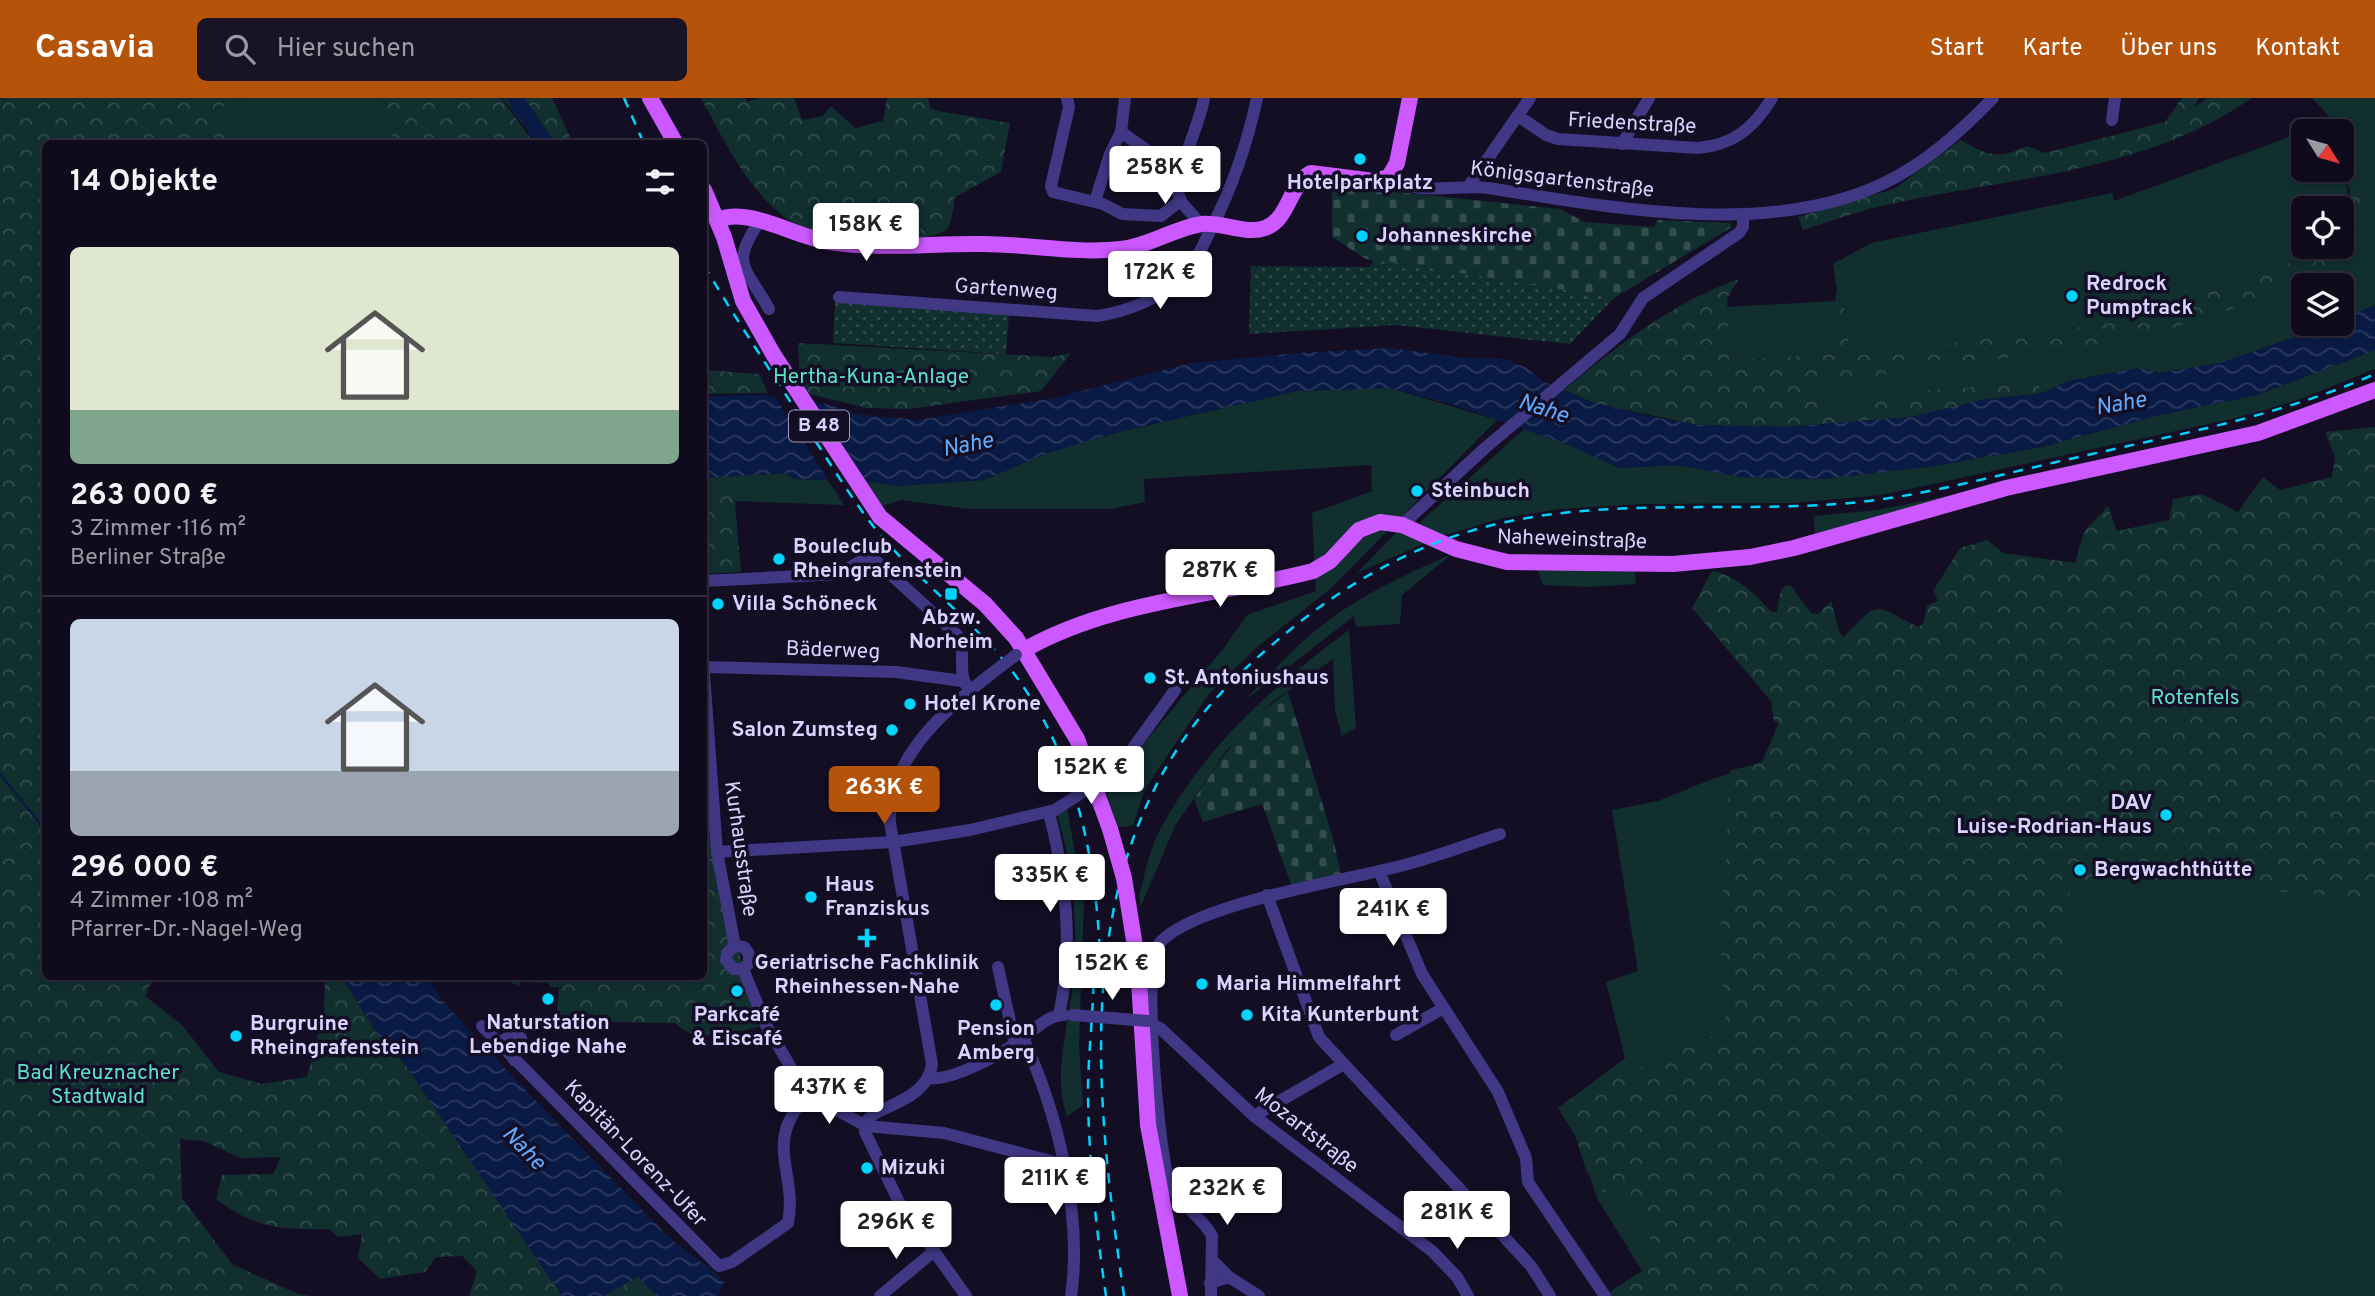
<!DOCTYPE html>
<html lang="de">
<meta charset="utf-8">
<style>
:root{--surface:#0f0a1c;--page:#181325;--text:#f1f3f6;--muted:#9b9aa3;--line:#2f2b3b;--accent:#b45309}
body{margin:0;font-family:Overpass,sans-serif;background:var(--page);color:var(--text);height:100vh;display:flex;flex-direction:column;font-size:26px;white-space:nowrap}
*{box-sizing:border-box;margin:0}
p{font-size:23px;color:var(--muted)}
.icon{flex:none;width:38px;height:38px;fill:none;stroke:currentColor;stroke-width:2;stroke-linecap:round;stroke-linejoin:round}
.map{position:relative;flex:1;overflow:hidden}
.sheet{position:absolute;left:42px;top:42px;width:665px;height:840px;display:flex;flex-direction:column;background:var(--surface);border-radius:10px;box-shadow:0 4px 10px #0003,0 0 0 2px var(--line)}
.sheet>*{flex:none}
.needle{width:46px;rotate:127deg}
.buttons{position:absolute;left:2291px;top:21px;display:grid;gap:14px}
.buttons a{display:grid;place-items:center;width:63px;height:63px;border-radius:10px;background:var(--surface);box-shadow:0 4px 10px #0003,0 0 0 2px var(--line);font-size:35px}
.price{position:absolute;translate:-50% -60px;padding:0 16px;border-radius:7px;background:#fff;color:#222;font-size:23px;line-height:46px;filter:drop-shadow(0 2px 4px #0008)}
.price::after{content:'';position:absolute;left:50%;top:42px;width:21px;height:16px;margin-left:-10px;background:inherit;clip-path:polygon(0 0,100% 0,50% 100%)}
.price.selected{background:var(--accent);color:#fff}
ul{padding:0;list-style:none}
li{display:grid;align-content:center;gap:14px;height:371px;padding:0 28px}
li+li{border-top:2px solid var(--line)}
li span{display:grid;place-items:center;height:217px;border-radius:10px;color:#555}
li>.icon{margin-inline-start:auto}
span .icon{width:126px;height:126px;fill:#fffc;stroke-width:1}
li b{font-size:30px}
h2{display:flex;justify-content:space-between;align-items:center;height:84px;padding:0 28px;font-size:30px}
header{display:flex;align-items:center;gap:42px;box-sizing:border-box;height:98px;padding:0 35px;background:var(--accent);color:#fff}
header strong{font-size:33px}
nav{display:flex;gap:38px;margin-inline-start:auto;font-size:24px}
.search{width:490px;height:63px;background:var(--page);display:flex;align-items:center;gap:18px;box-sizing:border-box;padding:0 24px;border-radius:10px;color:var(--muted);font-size:26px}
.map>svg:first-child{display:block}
</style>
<header>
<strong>Casavia</strong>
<div class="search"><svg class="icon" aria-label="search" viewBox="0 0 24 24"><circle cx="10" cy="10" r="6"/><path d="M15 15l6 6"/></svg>Hier suchen</div>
<nav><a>Start</a><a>Karte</a><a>Über uns</a><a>Kontakt</a></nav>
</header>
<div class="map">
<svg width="2375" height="1198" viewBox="0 0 2375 1198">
<defs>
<pattern id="forest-crowns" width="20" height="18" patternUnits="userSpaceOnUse" patternTransform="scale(1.75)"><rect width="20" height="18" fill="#112f2f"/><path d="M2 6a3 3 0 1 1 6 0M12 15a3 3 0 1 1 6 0" fill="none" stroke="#334c4e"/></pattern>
<pattern id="cemetery-stones" width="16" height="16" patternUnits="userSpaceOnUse" patternTransform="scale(1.75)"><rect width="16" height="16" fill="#112f2f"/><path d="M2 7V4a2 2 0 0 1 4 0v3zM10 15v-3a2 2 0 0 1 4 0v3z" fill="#334c4e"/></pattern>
<pattern id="garden-dots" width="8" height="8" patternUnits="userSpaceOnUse" patternTransform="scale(1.75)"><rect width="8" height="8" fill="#112f2f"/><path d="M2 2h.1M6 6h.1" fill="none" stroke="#334c4e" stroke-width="1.8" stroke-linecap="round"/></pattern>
<pattern id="water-waves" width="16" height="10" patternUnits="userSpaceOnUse" patternTransform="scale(1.75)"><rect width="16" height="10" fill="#091a44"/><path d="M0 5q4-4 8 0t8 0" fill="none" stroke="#2c3a60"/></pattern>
</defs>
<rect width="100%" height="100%" fill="#140e25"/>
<g fill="#112f2f">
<polygon points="244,0 376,0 395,45 229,45 210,14"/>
<polygon points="2312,0 2375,0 2375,207 2342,222 2342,187 2303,187 2303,226 2332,226 2221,265 2159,275 2139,270 2069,283 2042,295 2037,284 1893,295 1835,315 1819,307 1817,285 2046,254 2064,254 2343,159 2351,135 2363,121 2366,101 2342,52 2342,33 2306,33 2324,27 2329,18"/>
<path d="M2303,34V72H2341C2348,92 2353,104 2342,125V110H2303V149H2324L2317,155L2127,223L1883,255L1849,258L1843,202L1835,203L1838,256L1729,262L1727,209L1835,203L1837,191L1833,166L1871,145L2112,95L2114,103Z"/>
<polygon points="2375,252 2375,271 2298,302 2236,320 1882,397 1792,405 1640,406 1559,411 1503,420 1442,438 1417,427 1524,331 1572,348 1619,370 1678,367 1742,379 1824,381 1934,368 2042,349 2163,316 2257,297"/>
<polygon points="1390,290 1497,322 1328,493 1257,549 1208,597 1145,691 1133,728 1118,729 1103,687 1120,674 1223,551 1247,517 1316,493 1312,415 1372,393 1371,367 1144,381 1145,404 1110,411 968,411 901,402 881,408 864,383 899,388 984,382 1047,355 1115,335 1297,293"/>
<polygon points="785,375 793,381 828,382 844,407 735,403 733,394 704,397 704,380"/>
<polygon points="1953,397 1815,440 1814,418 1877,412"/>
<polygon points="1399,432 1425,445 1357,475"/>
<path d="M1452,456L1402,497L1400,526L1356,529L1354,518L1244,603C1269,578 1293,550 1321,528C1361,497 1406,476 1452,456Z"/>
<polygon points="1634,470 1636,486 1589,489 1543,487 1537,471"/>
<path d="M1349,532L1356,630L1342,638L1335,612L1333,561L1272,604L1226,653L1175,728L1141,808L1139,798C1145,776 1149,752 1160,732C1205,648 1274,587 1349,532Z"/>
<polygon points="2375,550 2375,1198 1615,1198 1646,1179 1598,1102 1577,1041 1558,1010 1625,960 1606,884 1638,873 1612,712 1658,703 1712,681 1761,666 1784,613"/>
<path d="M1067,710L1084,806L1079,946L1083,1007L1067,1018C1052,977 1069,927 1073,885C1079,830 1073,769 1057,716Z"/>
</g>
<g fill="url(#forest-crowns)">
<path d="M0,0H244L210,14L229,45L46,46V878L154,879L145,898L182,927L219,974L262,986L307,979L324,915L325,879H342L377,936L404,965L562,1198H469L477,1173L462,1158L436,1159L425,1174L380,1181L358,1160L362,1136L338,1139L329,1131C282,1132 254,1130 216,1101L222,1077L273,1076L281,1059L241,1060L203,1043L180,1041L182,1100L232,1166L298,1196L312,1198H0Z"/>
<polygon points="376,0 501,0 534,45 395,45"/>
<polygon points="503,0 552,0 573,45 537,45"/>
<path d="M701,0H745L747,4L759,0H794L802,22L823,18L831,8L855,30L883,23L887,0H928L930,10L938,13L1010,25L1001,74L955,99C954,106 952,124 948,130C936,147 836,142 816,136C807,133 795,127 787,121C746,90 725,44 701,0Z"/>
<path d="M2182,0H2199L2194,9L2208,0H2252C2145,74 2014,79 1890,106C1861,112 1831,123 1803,132L1798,119L1894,91L1961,42C1989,58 1997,62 2027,48L2045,55L2165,24Z"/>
<path d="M2342,52L2367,101V109L2363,121L2351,135L2343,159L2327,172L2272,198L2170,231L2064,254H2046L1817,286L1819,307L1835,315L1893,295L2037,284L2042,295L1981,302L1911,319L1786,329L1697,327L1594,305L1564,292C1617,248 1673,204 1739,181L1727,200L1729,262L1838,256L1835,203L1843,202L1850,258L2127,223L2317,155L2324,149H2342V125L2348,113L2350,93L2341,72Z"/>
<polygon points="798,245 1053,259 1071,255 1041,293 908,311 867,310 809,296 800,282"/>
<polygon points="704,272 759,276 768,295 704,296"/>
<path d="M2375,329V801L2285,794L2193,780L2070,791L2064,835L2061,1106L2070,1198H1607L1606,1196L1659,1162L1627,1087L1604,1095L1593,1074L1587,1075L1565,1004L1726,932L1720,833L1726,770L1729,673L1767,663L1779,625L1774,623L1771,603L1692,510L1712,473C1734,476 1756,496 1771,514H1777L1781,492L1786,487L1792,489L1811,515L1818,516L1831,503L1840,536L1844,539C1881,501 1871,506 1918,529L1923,526L1927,508L1938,503L1933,493L1960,450L1987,442L2003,455L2075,465L2084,434L2108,408L2117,433L2169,422L2173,401L2201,396L2238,414L2263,379L2280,392L2332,379L2335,359L2325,334Z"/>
<polygon points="734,394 741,474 704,476 704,397"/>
<path d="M714,714L726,802L740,859L766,927C740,933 696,948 675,925L556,923L559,889H549V885L520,884L519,889L509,883L508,879L704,878V715Z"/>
<polygon points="639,1178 657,1198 603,1198"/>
</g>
<g fill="url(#cemetery-stones)">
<polygon points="1332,87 1560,111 1585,124 1654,129 1658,122 1730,125 1732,129 1614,200 1366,161 1332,139"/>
<path d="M1288,594L1333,740L1341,777L1292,789L1262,706L1203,724L1194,701C1221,661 1247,621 1288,594Z"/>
</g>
<g fill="url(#garden-dots)">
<polygon points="1374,161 1614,200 1570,246 1396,227 1249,236 1251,168 1370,169"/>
<polygon points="835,203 1009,217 1006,256 833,245"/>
</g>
<g fill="url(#water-waves)">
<polygon points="2375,207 2375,252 2257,297 2163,316 2042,349 1934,368 1824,381 1742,379 1678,367 1619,370 1572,348 1458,308 1390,290 1297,293 1115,335 1047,355 984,382 899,388 864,383 793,381 785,375 704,380 704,298 762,297 826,306 856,316 918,322 1054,300 1192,265 1298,255 1391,250 1464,260 1506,261 1527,270 1542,283 1594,305 1663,321 1697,327 1786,329 1911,319 1981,302 2042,295 2069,283 2139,270 2159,275 2221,265 2332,226 2342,226 2342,222"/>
<path d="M343,879H428L441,901C514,982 590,1059 666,1136C684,1154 707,1165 724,1184L718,1198H657L638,1179L603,1198H562L404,965L377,936Z"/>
</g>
<polygon fill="#140e25" points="772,294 811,300 867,387 830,385"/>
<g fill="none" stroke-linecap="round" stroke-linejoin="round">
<polyline stroke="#091a44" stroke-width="2.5" points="0,676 46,733"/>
<polyline stroke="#091a44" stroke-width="16" points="515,0 546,46"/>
<g stroke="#403885" stroke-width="12">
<polyline points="1067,0 1069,9 1051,88 1053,94 1103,106 1122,116 1161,118 1180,103"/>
<polyline points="1125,0 1121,34 1179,75"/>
<path d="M1518,18L1546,37L1558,41L1698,50C1733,47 1754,30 1772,0"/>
<polyline points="2112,22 2115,0"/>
<polyline points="1622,46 1649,0"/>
<path d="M1389,79C1415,99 1457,86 1488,90C1608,109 1764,140 1880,87C1924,67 1960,34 1993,0"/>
<polyline points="1468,89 1530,0"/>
<polyline points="1095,103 1110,56 1121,34"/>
<path d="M760,123C729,167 746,169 769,211"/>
<path d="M1200,127C1195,117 1184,110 1180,101C1171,82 1201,25 1204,0"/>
<path d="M839,199L1097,218C1126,214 1164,199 1184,178C1197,164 1202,148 1211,131C1233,88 1247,47 1257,0"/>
<polyline points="1402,427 1485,350 1620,236 1643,200 1739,135 1743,129 1743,116"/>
<path d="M704,483L839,476L861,463L875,462L957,537C968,555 955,577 970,592"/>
<polyline points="704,569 896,574 962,583"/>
<polyline points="704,575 717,754 735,848"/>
<polyline points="1109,677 1120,668 1175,592"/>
<path d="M1049,715C1066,780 1074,850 1059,917"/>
<polyline points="717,754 893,744 970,732 1055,712"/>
<polyline points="1379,773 1422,876 1498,994 1526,1060 1528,1084 1605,1198"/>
<polyline points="1267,797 1319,939 1531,1168 1550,1198"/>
<polyline points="735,848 727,855 726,862 734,871 743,871"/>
<polyline points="735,848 744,849 749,856 749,865 743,871"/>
<polyline points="998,869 1015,946"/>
<polyline points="743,871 766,927 804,992 826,1006 866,1028 944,1035 1062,1066"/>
<polyline points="1149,924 1161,931 1254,1018 1432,1153 1457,1179 1468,1198"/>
<path d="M482,928L719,1168L732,1164L788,1125C798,1073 761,1043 809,996"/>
<polyline points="1396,937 1442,911"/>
<path d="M1023,940C1057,1013 1083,1117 1071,1198"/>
<polyline points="498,945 511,938 521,940 514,962"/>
<path d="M928,980C950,984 999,957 1018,944C1032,934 1047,917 1064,917"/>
<polyline points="809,995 807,983 813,976"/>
<polyline points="1254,1018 1342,967"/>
<polyline points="1229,1179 1259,1198"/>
<polyline points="1210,1185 1229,1179 1212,1162"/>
<polyline points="880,1198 933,1154"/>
<path d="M966,1198L899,1104L865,1034L868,1021L874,1016C897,1004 928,996 932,966L890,725C887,663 942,614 987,579"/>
<path d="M1211,1198L1212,1138C1202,1118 1177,1105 1169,1084C1159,1054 1142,870 1158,847C1187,808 1339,783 1388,771C1426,763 1463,748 1500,736"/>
</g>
<g stroke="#cc59ff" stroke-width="16">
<polyline points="650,0 676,46"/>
<polyline points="704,92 724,139 743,203 773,256 880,419 985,506 1016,540 1077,641 1110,731"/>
<path d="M718,122C749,108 796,140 830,144C880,152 933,145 983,146C1029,146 1075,156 1121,151C1150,148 1174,130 1202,126C1222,124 1246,137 1265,130C1289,122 1289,86 1311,75L1374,83L1389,79L1397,65L1410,0"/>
<path d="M1024,552C1112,502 1217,498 1313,473L1330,463L1359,432L1380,424L1402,427L1456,451L1507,464L1673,466L1750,459L1794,450L2006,390L2258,335L2375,292"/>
<polyline points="1138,867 1148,1027 1180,1198"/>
</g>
<g stroke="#00d4fd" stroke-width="2.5" stroke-dasharray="10 9" stroke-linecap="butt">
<polyline points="624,0 644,46"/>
<path d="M704,167C734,219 768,268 800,319C823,354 845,391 870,424C906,471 953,506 992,549C1070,635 1095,744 1100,857"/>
<path d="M1093,848C1096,895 1089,941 1088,988C1088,1058 1096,1129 1106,1198"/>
<path d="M1124,1198C1098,1018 1073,814 1176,653C1206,605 1248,566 1291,531C1354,480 1425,441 1506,424C1618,400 1736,415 1850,405C1927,398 2004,375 2079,359C2179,336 2280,318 2375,276"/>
</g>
<g stroke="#403885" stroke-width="12">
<polyline points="987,579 1016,557"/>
<polyline points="1055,712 1109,677"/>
<polyline points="1073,917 1148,923"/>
</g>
<polyline stroke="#cc59ff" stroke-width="16" points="1110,731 1124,780 1138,867"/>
</g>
<g fill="#00d4fd" stroke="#140e25" stroke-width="2.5">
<circle cx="1360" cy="61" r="7"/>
<circle cx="1362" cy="138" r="7"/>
<circle cx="2072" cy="198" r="7"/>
<circle cx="1417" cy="393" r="7"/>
<circle cx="779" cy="461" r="7"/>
<rect x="944" y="489" width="14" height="14" rx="3.5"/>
<circle cx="718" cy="506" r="7"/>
<circle cx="1150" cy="580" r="7"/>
<circle cx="910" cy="606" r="7"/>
<circle cx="892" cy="632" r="7"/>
<circle cx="2166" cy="717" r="7"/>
<circle cx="2080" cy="772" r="7"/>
<circle cx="811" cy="799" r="7"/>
<path d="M863.5 829.5h7v7h7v7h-7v7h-7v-7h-7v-7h7z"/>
<circle cx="1202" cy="886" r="7"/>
<circle cx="737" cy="893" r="7"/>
<circle cx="548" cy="901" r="7"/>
<circle cx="996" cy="907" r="7"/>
<circle cx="1247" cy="917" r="7"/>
<circle cx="236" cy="938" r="7"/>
<circle cx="867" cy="1070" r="7"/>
</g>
<g text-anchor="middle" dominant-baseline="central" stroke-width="7" stroke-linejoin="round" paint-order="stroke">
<rect fill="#140e25" stroke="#9f97be" stroke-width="2" x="789" y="312.5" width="60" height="31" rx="5"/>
<g font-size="19" font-weight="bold" fill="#dad2ff">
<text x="819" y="328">B 48</text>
</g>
<g font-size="21" fill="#dad2ff" stroke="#140e25">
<text transform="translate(1632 26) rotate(3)">Friedenstraße</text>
<text transform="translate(1562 82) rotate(7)">Königsgartenstraße</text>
<text transform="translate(1006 192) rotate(4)">Gartenweg</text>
<text transform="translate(1572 442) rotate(2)">Naheweinstraße</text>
<text transform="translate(833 553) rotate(2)">Bäderweg</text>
<text transform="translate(740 751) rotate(82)">Kurhausstraße</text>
<text transform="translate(1306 1033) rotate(38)">Mozartstraße</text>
<text transform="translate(635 1056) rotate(46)">Kapitän-Lorenz-Ufer</text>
</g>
<g font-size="21" font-weight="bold" fill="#dad2ff" stroke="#140e25" text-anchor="start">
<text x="1360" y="85" text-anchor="middle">Hotelparkplatz</text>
<text x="1376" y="138">Johanneskirche</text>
<text x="2086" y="186">Redrock<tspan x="2086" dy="24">Pumptrack</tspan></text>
<text x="1431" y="393">Steinbuch</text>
<text x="793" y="449">Bouleclub<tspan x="793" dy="24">Rheingrafenstein</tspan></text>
<text x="732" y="506">Villa Schöneck</text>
<text x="951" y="520" text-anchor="middle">Abzw.<tspan x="951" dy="24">Norheim</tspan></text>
<text x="1164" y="580">St. Antoniushaus</text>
<text x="924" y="606">Hotel Krone</text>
<text x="878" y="632" text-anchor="end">Salon Zumsteg</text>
<text x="2152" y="705" text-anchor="end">DAV<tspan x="2152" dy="24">Luise-Rodrian-Haus</tspan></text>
<text x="2094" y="772">Bergwachthütte</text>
<text x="825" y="787">Haus<tspan x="825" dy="24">Franziskus</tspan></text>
<text x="867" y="865" text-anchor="middle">Geriatrische Fachklinik<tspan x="867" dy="24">Rheinhessen-Nahe</tspan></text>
<text x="1216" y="886">Maria Himmelfahrt</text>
<text x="737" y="917" text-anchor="middle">Parkcafé<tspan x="737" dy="24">&amp; Eiscafé</tspan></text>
<text x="1261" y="917">Kita Kunterbunt</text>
<text x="548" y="925" text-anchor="middle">Naturstation<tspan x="548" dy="24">Lebendige Nahe</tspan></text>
<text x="250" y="926">Burgruine<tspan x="250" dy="24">Rheingrafenstein</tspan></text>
<text x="996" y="931" text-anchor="middle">Pension<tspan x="996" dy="24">Amberg</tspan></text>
<text x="881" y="1070">Mizuki</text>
</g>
<g font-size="21" fill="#5be3c9" stroke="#140e25">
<text x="871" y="279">Hertha-Kuna-Anlage</text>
<text x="2195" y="600">Rotenfels</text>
<text x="98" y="975">Bad Kreuznacher<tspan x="98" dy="24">Stadtwald</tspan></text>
</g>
<g font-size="23" font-style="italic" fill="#60abff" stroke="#140e25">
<text transform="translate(2121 307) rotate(-10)">Nahe</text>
<text transform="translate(1543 312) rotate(18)">Nahe</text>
<text transform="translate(968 348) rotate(-11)">Nahe</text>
<text transform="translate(523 1051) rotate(46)">Nahe</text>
</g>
</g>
</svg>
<div class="buttons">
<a><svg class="needle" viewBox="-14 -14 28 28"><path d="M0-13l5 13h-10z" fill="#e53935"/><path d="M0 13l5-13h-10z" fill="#9b9aa3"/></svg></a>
<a><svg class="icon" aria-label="locate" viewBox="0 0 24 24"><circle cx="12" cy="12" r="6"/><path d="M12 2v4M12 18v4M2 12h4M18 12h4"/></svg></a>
<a><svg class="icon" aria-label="layers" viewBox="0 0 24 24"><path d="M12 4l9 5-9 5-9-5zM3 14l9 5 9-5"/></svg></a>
</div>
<b class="price" style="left:1165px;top:108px">258K €</b>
<b class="price" style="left:866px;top:165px">158K €</b>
<b class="price" style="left:1160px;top:213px">172K €</b>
<b class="price" style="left:1220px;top:511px">287K €</b>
<b class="price" style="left:1091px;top:708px">152K €</b>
<b class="price selected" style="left:884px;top:728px">263K €</b>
<b class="price" style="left:1050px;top:816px">335K €</b>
<b class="price" style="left:1393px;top:850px">241K €</b>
<b class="price" style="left:1112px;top:904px">152K €</b>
<b class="price" style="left:829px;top:1028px">437K €</b>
<b class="price" style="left:1055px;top:1119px">211K €</b>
<b class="price" style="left:1227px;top:1129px">232K €</b>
<b class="price" style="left:1457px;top:1153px">281K €</b>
<b class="price" style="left:896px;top:1163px">296K €</b>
<section class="sheet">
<h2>14 Objekte<svg class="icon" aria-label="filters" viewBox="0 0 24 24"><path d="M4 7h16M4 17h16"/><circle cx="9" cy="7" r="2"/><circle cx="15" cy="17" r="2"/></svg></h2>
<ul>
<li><span style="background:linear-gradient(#dfe7d0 75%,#7fa58c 0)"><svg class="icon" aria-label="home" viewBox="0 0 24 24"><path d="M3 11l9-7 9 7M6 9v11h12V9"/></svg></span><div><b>263 000 €</b><p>3 Zimmer · 116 m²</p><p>Berliner Straße</p></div></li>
<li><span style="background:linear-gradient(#c9d6e8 70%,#9aa5b1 0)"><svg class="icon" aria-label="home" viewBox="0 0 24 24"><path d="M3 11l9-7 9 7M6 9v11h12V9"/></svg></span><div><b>296 000 €</b><p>4 Zimmer · 108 m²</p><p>Pfarrer-Dr.-Nagel-Weg</p></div></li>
</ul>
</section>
</div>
